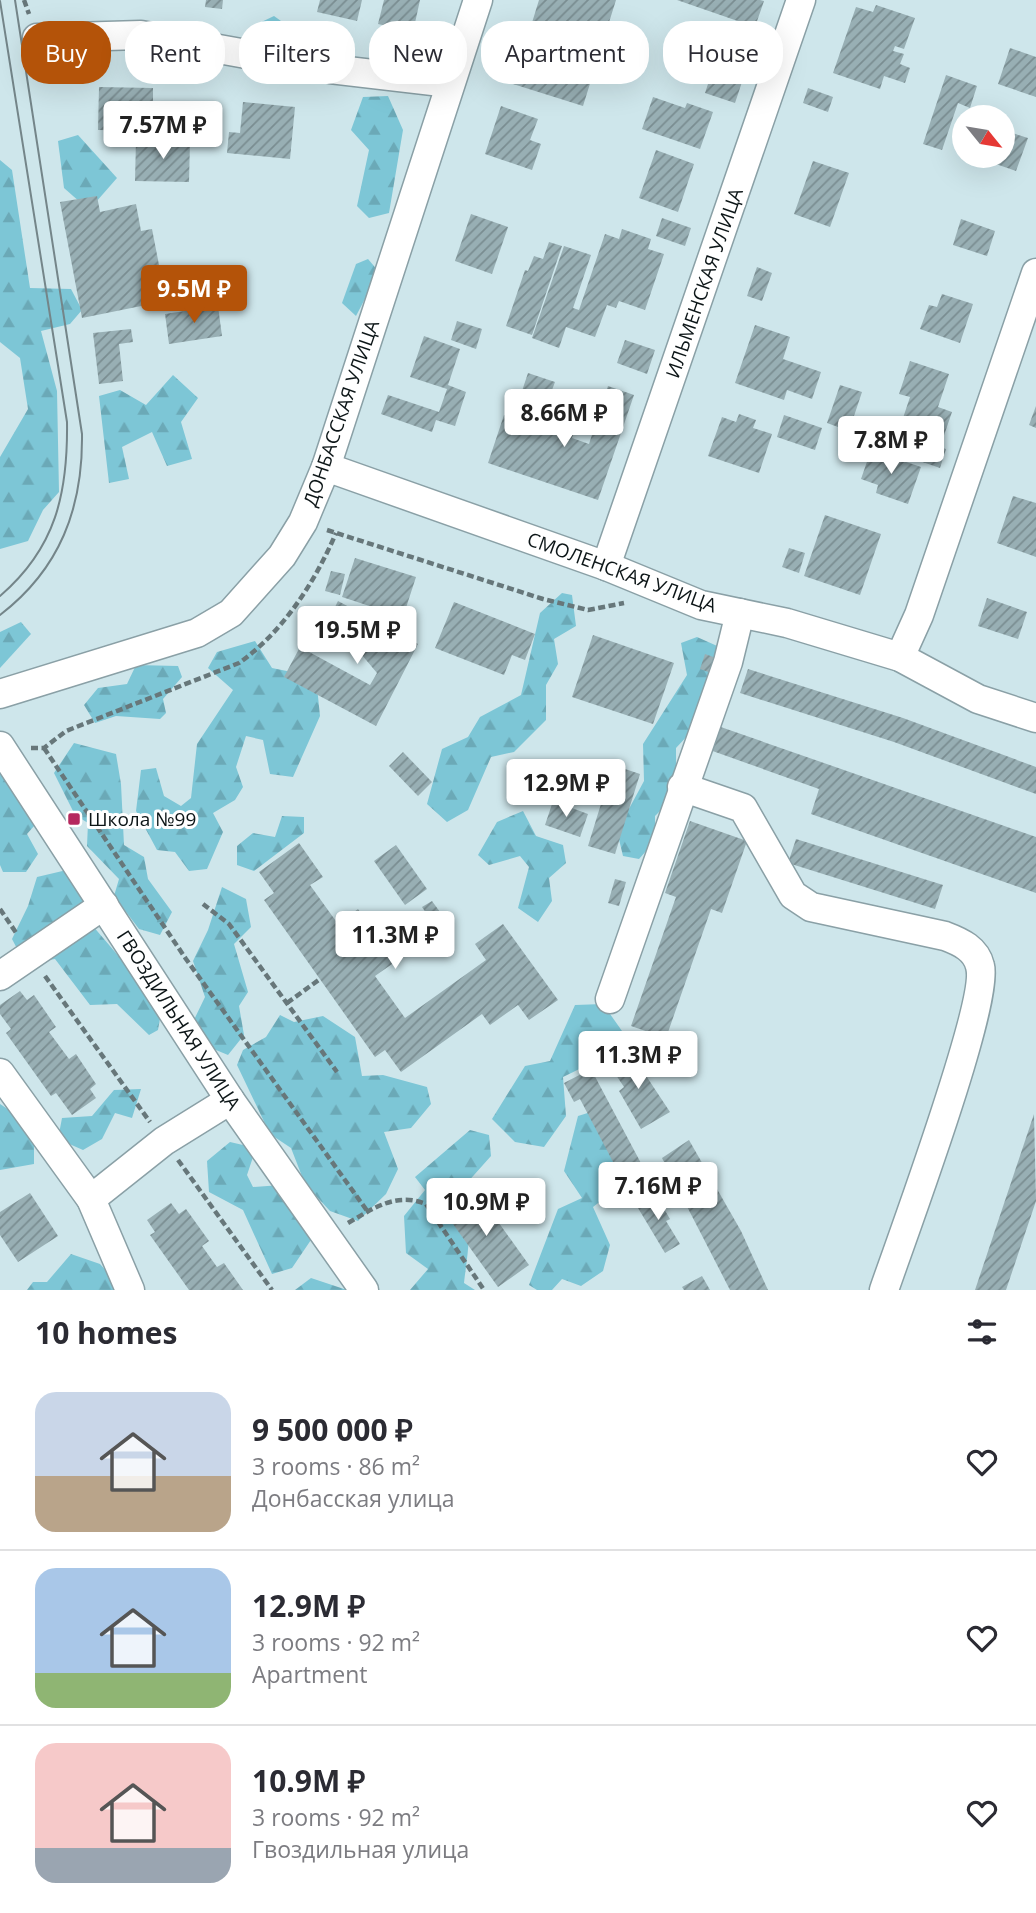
<!DOCTYPE html>
<meta charset="utf-8">
<style>
:root{--surface:#fff;--page:#f2f2f3;--text:#2b2b33;--muted:#7c7c81;--line:#e1e1e2;--accent:#b45309}
body{margin:0;font-family:"Open Sans",sans-serif;background:var(--page);color:var(--text);height:100vh;display:flex;flex-direction:column;font-size:26px;white-space:nowrap}
*{box-sizing:border-box;margin:0}
p{font-size:23px;color:var(--muted)}
.icon{flex:none;width:38px;height:38px;fill:none;stroke:currentColor;stroke-width:2;stroke-linecap:round;stroke-linejoin:round}
.map{position:relative;height:1290px;overflow:hidden}
.panel{display:flex;flex-direction:column;background:var(--surface);flex:1}
.panel>*{flex:none}
.hud{position:absolute;left:21px;top:21px;width:994px;height:63px;display:flex;gap:14px}
.needle{width:46px;rotate:120deg}
.buttons{position:absolute;left:952px;top:105px;display:grid;gap:14px}
.buttons a{display:grid;place-items:center;width:63px;height:63px;border-radius:50%;background:var(--surface);box-shadow:0 7px 28px #0002;font-size:35px}
.price{position:absolute;translate:-50% -60px;padding:0 16px;border-radius:7px;background:#fff;color:#222;font-size:23px;line-height:46px;filter:drop-shadow(0 2px 4px #0008)}
.price::after{content:'';position:absolute;left:50%;top:42px;width:21px;height:16px;margin-left:-10px;background:inherit;clip-path:polygon(0 0,100% 0,50% 100%)}
.price.on{background:var(--accent);color:#fff}
ul{padding:0;list-style:none}
li{display:flex;align-items:center;gap:21px;height:175px;padding:0 35px}
li+li{border-top:2px solid var(--line)}
li span{display:grid;place-items:center;flex:none;width:196px;height:140px;border-radius:21px;color:#555}
li>.icon{margin-inline-start:auto}
span .icon{width:84px;height:84px;fill:#fffc;stroke-width:1}
li b{font-size:30px}
h2{display:flex;justify-content:space-between;align-items:center;height:84px;padding:0 35px;font-size:30px}
.tag{padding:0 24px;border-radius:28px;background:var(--surface);box-shadow:0 7px 28px #0002;font-size:24px;line-height:63px}
.tag.on{background:var(--accent);color:#fff}
.map>svg:first-child{display:block}
</style>
<div class="map">
<svg width="1036" height="1290" viewBox="0 0 1036 1290">
<defs>
<pattern id="forest-firs" width="22" height="20" patternUnits="userSpaceOnUse" patternTransform="scale(1.75)"><rect width="22" height="20" fill="#7dc6d6"/><path d="M5 1l3.5 6h-7zM16 11l3.5 6h-7z" fill="#6ba9b7"/></pattern>
<pattern id="building-hatch" width="6" height="6" patternUnits="userSpaceOnUse" patternTransform="scale(1.75)"><rect width="6" height="6" fill="#98afb4"/><path d="M-1 1l2-2M0 6l6-6M5 7l2-2" fill="none" stroke="#7a8d91"/></pattern>
</defs>
<rect width="100%" height="100%" fill="#cee6eb"/>
<g fill="url(#forest-firs)">
<polygon points="274,16 288,26 287,44 269,54 250,42 251,27"/>
<polygon points="388,96 403,130 389,213 369,218 357,206 369,150 351,130 363,97"/>
<polygon points="78,135 117,178 89,210 64,188 58,141"/>
<polygon points="0,160 12,170 30,288 71,289 82,310 70,324 41,331 57,391 59,492 43,510 28,541 0,549 0,457 28,409 20,358 0,342"/>
<polygon points="368,259 379,272 356,316 342,303 356,264"/>
<polygon points="173,375 198,398 181,422 192,459 167,466 152,432 122,447 129,479 109,483 99,396 120,390 146,405"/>
<polygon points="562,593 572,595 576,626 554,639 558,664 546,685 546,720 514,752 491,757 468,810 447,822 427,804 442,749 468,737 480,717 521,695 540,613"/>
<polygon points="21,622 31,634 0,668 0,632"/>
<path d="M697,637L724,649L704,718L676,748C676,777 678,795 655,816V841L639,859L623,856L617,831L644,781L643,744L687,675L681,643Z"/>
<polygon points="255,641 272,668 316,677 320,716 293,777 270,774 263,740 246,736 236,767 243,787 235,800 213,813 223,832 207,869 189,871 175,852 157,850 136,811 141,770 156,768 164,796 181,806 191,798 197,744 233,690 208,668 217,652"/>
<polygon points="136,665 178,666 182,677 163,699 166,713 160,719 116,716 95,723 84,705 98,688 127,684"/>
<polygon points="74,743 116,754 121,784 124,845 144,857 148,879 172,912 160,935 139,929 114,896 119,879 87,846 88,823 75,815 54,773"/>
<polygon points="0,758 50,808 27,834 38,854 26,872 3,872 0,865"/>
<polygon points="523,811 536,836 563,845 566,863 549,878 552,901 538,922 518,908 529,867 520,856 489,865 478,855 497,822"/>
<polygon points="282,816 304,817 304,833 254,871 237,865 237,846 253,833 275,837"/>
<polygon points="71,869 94,898 92,925 162,1007 158,1030 149,1035 117,1004 90,1005 55,959 25,964 12,939 28,906 37,877"/>
<polygon points="222,887 246,899 251,927 234,944 248,992 239,1006 244,1035 228,1055 199,1043 192,1024 205,997 193,961 208,930"/>
<polygon points="603,1004 622,1031 604,1057 563,1077 566,1116 544,1147 515,1142 492,1119 525,1066 550,1061 575,1005"/>
<polygon points="280,1015 294,1022 323,1016 355,1037 362,1076 383,1075 427,1087 431,1104 411,1128 384,1132 398,1169 386,1194 358,1221 330,1211 305,1184 291,1148 270,1134 237,1065 243,1050 266,1037"/>
<polygon points="141,1089 132,1118 115,1113 102,1139 83,1150 58,1139 62,1118 92,1116 114,1090"/>
<polygon points="0,1104 34,1126 34,1164 0,1170"/>
<polygon points="594,1111 613,1143 615,1190 593,1207 610,1245 603,1271 581,1286 562,1279 552,1290 537,1290 529,1285 558,1209 582,1198 564,1171 578,1116"/>
<path d="M470,1130L489,1135L491,1156L457,1194C476,1219 467,1254 464,1283L475,1290H410L428,1269L406,1253L404,1216L425,1190L415,1177Z"/>
<polygon points="230,1142 256,1148 247,1175 253,1187 281,1185 317,1231 292,1268 272,1274 243,1210 209,1192 207,1161"/>
<polygon points="71,1254 100,1264 124,1290 27,1290 33,1282 47,1282"/>
<polygon points="311,1278 347,1290 295,1290"/>
</g>
<g fill="url(#building-hatch)">
<polygon points="206,0 223,0 222,9 205,7"/>
<polygon points="320,0 362,0 357,21 317,12"/>
<polygon points="384,0 420,0 413,32 378,24"/>
<polygon points="539,0 616,0 583,106 513,84"/>
<polygon points="677,0 760,0 764,1 755,27"/>
<polygon points="876,5 915,18 904,49 895,46 893,51 904,54 900,64 910,68 905,83 884,76 880,89 833,73 856,7 873,12"/>
<polygon points="1010,48 1036,57 1036,97 998,84"/>
<polygon points="724,52 749,60 743,77 719,69"/>
<polygon points="712,72 742,82 735,103 705,93"/>
<polygon points="946,75 977,86 970,108 958,103 942,150 923,144"/>
<polygon points="99,87 153,88 153,131 98,130"/>
<polygon points="808,88 833,97 828,112 803,103"/>
<polygon points="653,97 685,108 687,103 713,112 700,149 642,129"/>
<polygon points="243,102 295,107 290,159 227,153 229,132 240,133"/>
<polygon points="501,106 538,119 530,140 541,144 532,170 485,154"/>
<polygon points="1003,130 1028,138 1016,171 973,156 1003,156"/>
<polygon points="136,140 190,141 189,182 135,181"/>
<polygon points="656,150 694,164 678,212 639,198"/>
<polygon points="813,161 849,173 830,227 794,214"/>
<polygon points="97,196 100,212 136,204 141,231 152,229 166,301 82,318 60,202"/>
<polygon points="471,214 508,227 492,274 455,261"/>
<polygon points="662,218 691,228 685,246 656,236"/>
<polygon points="961,219 995,231 987,256 953,245"/>
<polygon points="622,229 651,239 648,249 664,254 645,310 619,301 616,308 607,305 595,337 566,327 559,348 532,338 564,246 591,255 573,308 579,310 605,234 619,239"/>
<polygon points="549,242 562,246 532,335 506,326 525,270 528,271 534,256 543,259"/>
<polygon points="757,267 772,273 762,301 747,296"/>
<polygon points="942,294 973,304 960,343 920,329 929,305 937,307"/>
<polygon points="218,306 222,336 169,344 165,314"/>
<polygon points="457,321 482,329 476,349 451,340"/>
<polygon points="755,325 790,337 783,359 821,372 812,399 787,390 784,400 735,383"/>
<polygon points="131,329 133,342 119,344 123,381 99,384 93,333"/>
<polygon points="424,336 460,349 448,385 466,392 455,426 436,420 432,432 381,414 388,395 439,412 447,389 410,377"/>
<polygon points="625,340 655,350 647,374 617,363"/>
<polygon points="910,361 949,374 938,407 952,412 940,447 946,449 940,468 908,457 914,439 898,433 910,397 899,394"/>
<polygon points="528,373 555,382 545,409 519,400"/>
<polygon points="840,385 862,392 849,431 827,423"/>
<polygon points="608,386 634,395 598,500 488,463 504,415 551,431 554,425 574,432 572,438 589,444"/>
<polygon points="1036,406 1036,428 1029,425"/>
<polygon points="739,414 756,420 753,428 772,434 759,473 708,456 722,417 736,422"/>
<polygon points="784,415 822,428 815,450 777,437"/>
<polygon points="871,450 921,467 908,504 876,493 878,485 861,479"/>
<polygon points="1013,496 1036,503 1036,557 997,543"/>
<polygon points="825,515 881,534 860,595 804,576"/>
<polygon points="789,548 805,553 799,573 782,567"/>
<polygon points="355,558 416,577 403,617 342,597"/>
<polygon points="331,571 345,574 340,595 325,591"/>
<polygon points="987,598 1027,612 1018,639 978,626"/>
<polygon points="338,601 418,644 376,726 284,677 300,647 370,685 377,673 330,617"/>
<polygon points="454,602 535,634 525,660 512,655 504,675 435,648"/>
<polygon points="593,635 674,663 653,724 572,697"/>
<polygon points="705,654 719,659 714,674 700,669"/>
<polygon points="748,669 903,718 1036,767 1036,794 894,742 740,693"/>
<polygon points="715,725 1036,837 1036,893 811,814 819,789 707,749"/>
<polygon points="403,752 432,782 418,796 389,766"/>
<polygon points="613,765 640,774 615,854 588,846"/>
<polygon points="527,769 543,774 539,788 544,789 539,805 517,799"/>
<polygon points="553,801 588,814 580,837 545,825"/>
<polygon points="690,821 747,841 722,913 711,909 666,1038 631,1026 676,897 665,893"/>
<polygon points="796,839 943,885 935,909 788,863"/>
<polygon points="299,843 323,877 310,885 338,924 358,909 395,962 375,976 405,1018 486,960 475,944 503,924 558,1000 529,1020 518,1005 490,1025 482,1014 401,1072 385,1050 375,1057 264,900 274,893 259,872"/>
<polygon points="396,845 427,889 405,905 374,861"/>
<polygon points="615,879 626,882 619,906 608,903"/>
<polygon points="432,901 440,912 431,920 422,907"/>
<polygon points="20,991 27,1000 34,995 56,1027 49,1032 69,1059 76,1054 96,1084 90,1089 96,1098 72,1115 56,1093 51,1096 6,1033 11,1029 0,1014 0,1005"/>
<polygon points="629,1050 670,1112 641,1129 619,1091 624,1087 608,1063"/>
<polygon points="591,1069 643,1167 622,1179 580,1099 574,1102 564,1083"/>
<polygon points="1034,1114 1036,1201 1006,1290 975,1290"/>
<polygon points="689,1140 741,1231 768,1290 730,1290 662,1158"/>
<polygon points="474,1188 529,1265 498,1287 443,1210"/>
<polygon points="654,1192 670,1219 666,1221 680,1244 665,1253 635,1203"/>
<polygon points="30,1193 58,1236 18,1262 0,1235 0,1212"/>
<polygon points="171,1203 179,1214 186,1209 209,1241 202,1246 217,1267 224,1263 243,1290 189,1290 150,1235 155,1232 147,1220"/>
<polygon points="702,1276 710,1290 684,1290 682,1287"/>
</g>
<g fill="none" stroke-linecap="round" stroke-linejoin="round">
<g stroke="#8aa0a6" stroke-width="31">
<g id="minor">
<polyline points="37,38 141,35 330,69 450,83"/>
<polyline points="326,467 606,566 701,605 787,623 900,657 978,699 1036,718"/>
<polyline points="606,566 801,0"/>
<polyline points="900,657 919,615 1036,273"/>
<polyline points="0,694 197,633 231,613 282,556 303,522 326,467 478,0"/>
<polyline points="0,746 230,1100 364,1290"/>
<path d="M682,787L743,808L793,895L811,907L945,936C961,942 976,949 980,966C990,1002 901,1240 884,1290"/>
<polyline points="0,976 104,905"/>
<polyline points="610,999 728,662 740,613"/>
<polyline points="0,1073 91,1199 130,1290"/>
<polyline points="91,1199 164,1141 230,1100"/>
</g>
</g>
<g stroke="#67777a" stroke-width="4.5" stroke-dasharray="7 3.5" stroke-linecap="butt">
<polyline points="24,0 29,14"/>
<polyline points="327,530 543,599 588,610 624,603"/>
<path d="M31,748H44L66,731L239,663C283,632 315,582 336,533"/>
<polyline points="44,748 186,959 368,1212"/>
<polyline points="203,904 229,924 337,1072"/>
<polyline points="0,909 17,934"/>
<polyline points="45,976 150,1122"/>
<polyline points="287,1003 320,979"/>
<polyline points="178,1160 272,1290"/>
<path d="M348,1223C374,1208 396,1192 426,1204L484,1290"/>
</g>
<use href="#minor" stroke="#fff" stroke-width="28"/>
<g stroke="#748589" stroke-width="2">
<path d="M0,1L67,422C68,493 56,548 0,596"/>
<path d="M0,615C60,569 83,508 82,434L15,0"/>
</g>
</g>
<rect fill="#b5285e" stroke="#fff" stroke-width="2.5" x="67" y="812" width="14" height="14" rx="3.5"/>
<g text-anchor="middle" dominant-baseline="central" stroke-width="6" stroke-linejoin="round" paint-order="stroke">
<g font-size="19" fill="#0c1517" stroke="#fff">
<text transform="translate(704 283) rotate(-71)">ИЛЬМЕНСКАЯ УЛИЦА</text>
<text transform="translate(341 413) rotate(-71)">ДОНБАССКАЯ УЛИЦА</text>
<text transform="translate(622 572) rotate(20)">СМОЛЕНСКАЯ УЛИЦА</text>
<text transform="translate(179 1020) rotate(57)">ГВОЗДИЛЬНАЯ УЛИЦА</text>
</g>
<g font-size="19" fill="#0c1517" stroke="#fff" text-anchor="start">
<text x="88" y="819">Школа №99</text>
</g>
</g>
</svg>
<div class="buttons">
<a><svg class="needle" viewBox="-14 -14 28 28"><path d="M0-13l5 13h-10z" fill="#e53935"/><path d="M0 13l5-13h-10z" fill="#7c7c81"/></svg></a>
</div>
<b class="price" style="left:163px;top:161px">7.57M ₽</b>
<b class="price on" style="left:194px;top:325px">9.5M ₽</b>
<b class="price" style="left:564px;top:449px">8.66M ₽</b>
<b class="price" style="left:891px;top:476px">7.8M ₽</b>
<b class="price" style="left:357px;top:666px">19.5M ₽</b>
<b class="price" style="left:566px;top:819px">12.9M ₽</b>
<b class="price" style="left:395px;top:971px">11.3M ₽</b>
<b class="price" style="left:638px;top:1091px">11.3M ₽</b>
<b class="price" style="left:658px;top:1222px">7.16M ₽</b>
<b class="price" style="left:486px;top:1238px">10.9M ₽</b>
<div class="hud">
<a class="tag on">Buy</a>
<a class="tag">Rent</a>
<a class="tag">Filters</a>
<a class="tag">New</a>
<a class="tag">Apartment</a>
<a class="tag">House</a>
</div>
</div>
<section class="panel">
<h2>10 homes<svg class="icon" aria-label="filters" viewBox="0 0 24 24"><path d="M4 7h16M4 17h16"/><circle cx="9" cy="7" r="2"/><circle cx="15" cy="17" r="2"/></svg></h2>
<ul>
<li><span style="background:linear-gradient(#c9d6e8 60%,#b9a48a 0)"><svg class="icon" aria-label="home" viewBox="0 0 24 24"><path d="M3 11l9-7 9 7M6 9v11h12V9"/></svg></span><div><b>9 500 000 ₽</b><p>3 rooms · 86 m²</p><p>Донбасская улица</p></div><svg class="icon" aria-label="heart" viewBox="0 0 24 24"><path d="M12 20l-8-8c-3-5 5-10 8-4 3-6 11-1 8 4z"/></svg></li>
<li><span style="background:linear-gradient(#a9c7e8 75%,#8fb573 0)"><svg class="icon" aria-label="home" viewBox="0 0 24 24"><path d="M3 11l9-7 9 7M6 9v11h12V9"/></svg></span><div><b>12.9M ₽</b><p>3 rooms · 92 m²</p><p>Apartment</p></div><svg class="icon" aria-label="heart" viewBox="0 0 24 24"><path d="M12 20l-8-8c-3-5 5-10 8-4 3-6 11-1 8 4z"/></svg></li>
<li><span style="background:linear-gradient(#f6c9c9 75%,#9aa5b1 0)"><svg class="icon" aria-label="home" viewBox="0 0 24 24"><path d="M3 11l9-7 9 7M6 9v11h12V9"/></svg></span><div><b>10.9M ₽</b><p>3 rooms · 92 m²</p><p>Гвоздильная улица</p></div><svg class="icon" aria-label="heart" viewBox="0 0 24 24"><path d="M12 20l-8-8c-3-5 5-10 8-4 3-6 11-1 8 4z"/></svg></li>
</ul>
</section>
